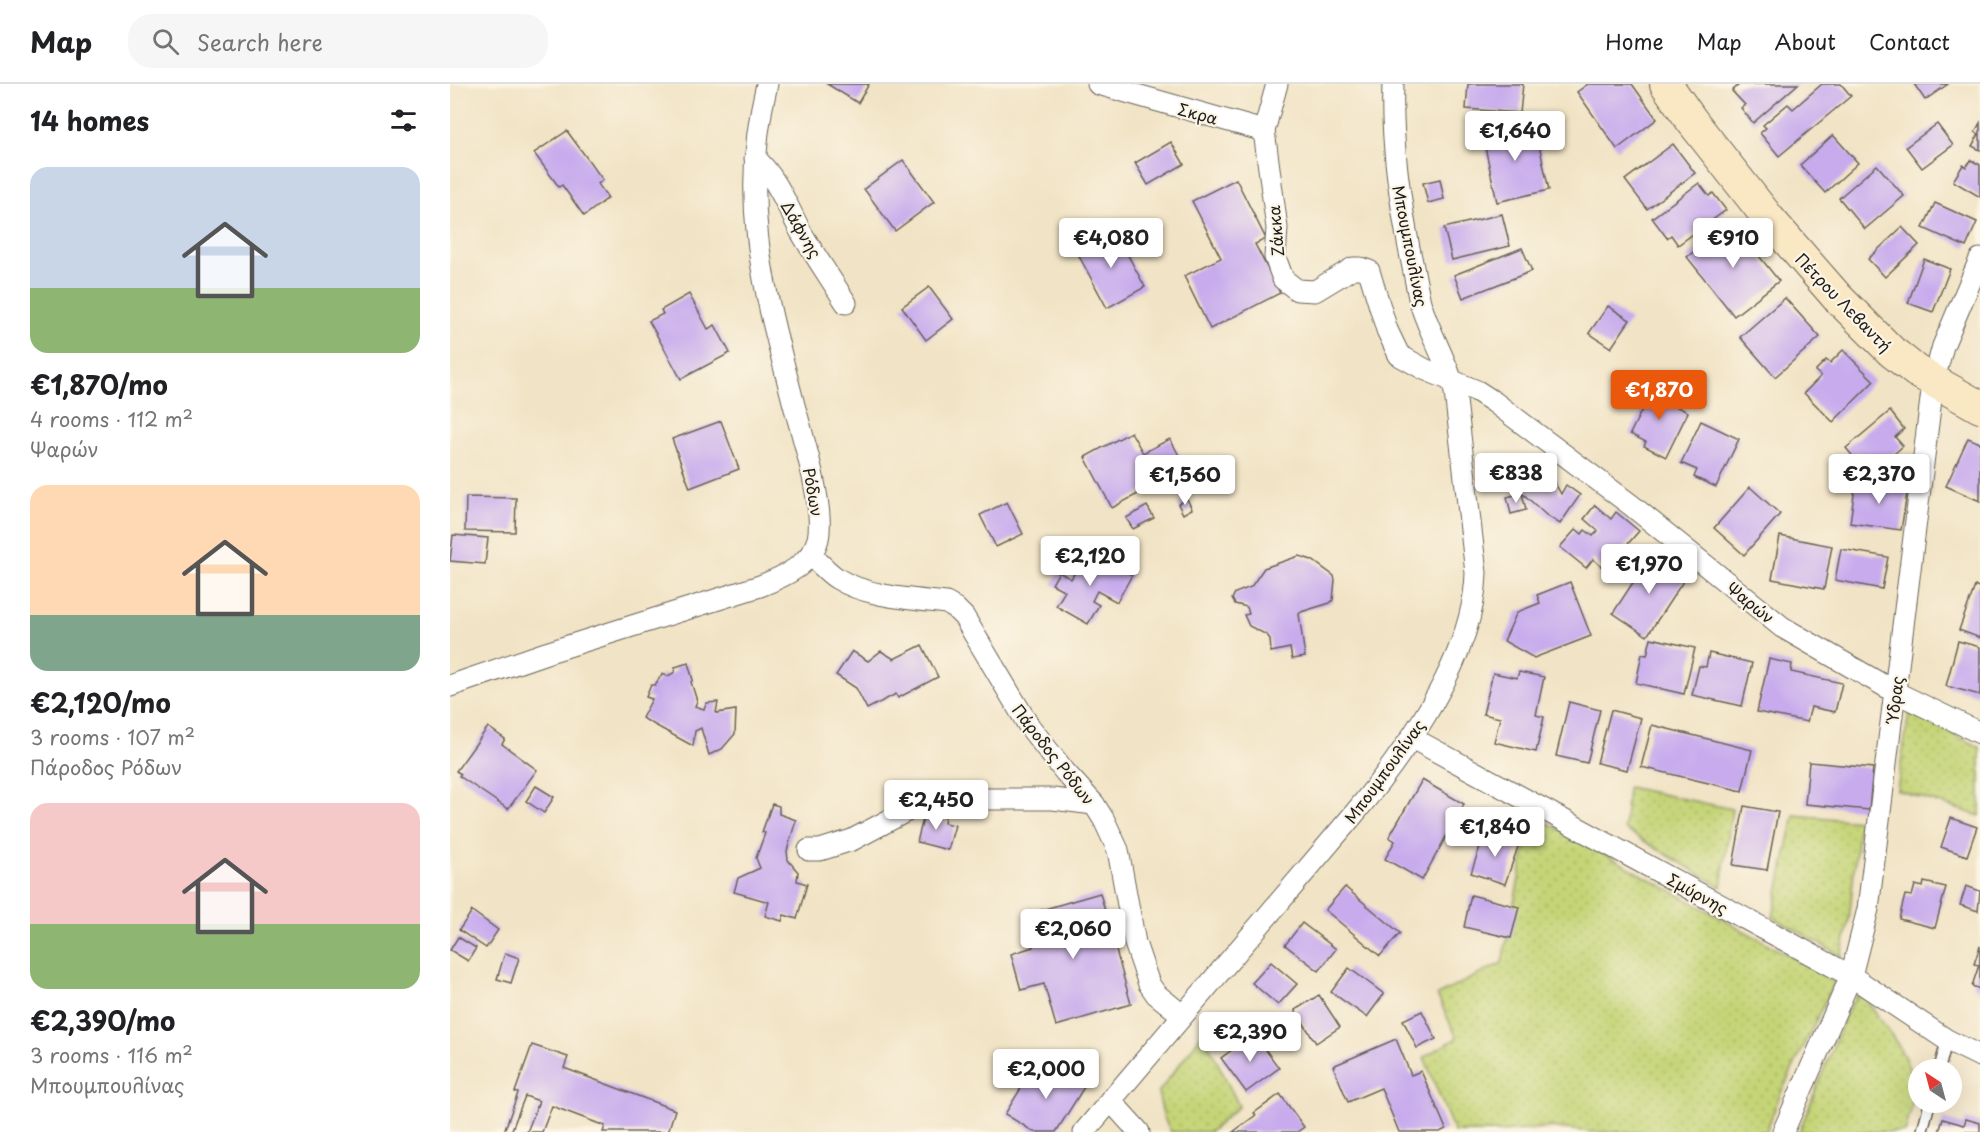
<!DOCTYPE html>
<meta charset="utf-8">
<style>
:root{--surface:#fff;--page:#f6f6f6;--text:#202124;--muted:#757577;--line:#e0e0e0;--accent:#ea580c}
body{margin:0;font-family:"Playpen Sans",sans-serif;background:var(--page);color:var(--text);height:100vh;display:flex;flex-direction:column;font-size:22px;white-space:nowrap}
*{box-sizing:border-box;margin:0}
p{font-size:20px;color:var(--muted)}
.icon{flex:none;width:33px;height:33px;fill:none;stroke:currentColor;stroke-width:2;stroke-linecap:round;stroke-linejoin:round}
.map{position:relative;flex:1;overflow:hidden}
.panel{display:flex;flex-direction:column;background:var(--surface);width:450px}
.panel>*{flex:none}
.needle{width:39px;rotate:324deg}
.buttons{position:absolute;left:1458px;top:975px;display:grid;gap:12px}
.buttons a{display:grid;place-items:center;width:54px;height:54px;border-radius:50%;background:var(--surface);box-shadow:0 6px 24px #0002;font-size:30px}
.price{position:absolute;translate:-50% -51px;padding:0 14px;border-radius:6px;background:#fff;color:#222;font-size:20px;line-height:39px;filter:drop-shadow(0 2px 3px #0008)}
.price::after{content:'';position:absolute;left:50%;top:36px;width:18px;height:14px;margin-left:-9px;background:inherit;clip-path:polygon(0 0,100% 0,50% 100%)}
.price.current{background:var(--accent);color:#fff}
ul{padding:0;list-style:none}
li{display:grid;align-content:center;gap:12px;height:318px;padding:0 30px}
li span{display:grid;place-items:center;height:186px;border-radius:18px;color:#555}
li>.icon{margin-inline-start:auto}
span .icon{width:108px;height:108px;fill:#fffc;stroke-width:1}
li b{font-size:26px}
h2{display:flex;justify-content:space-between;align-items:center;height:72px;padding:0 30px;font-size:26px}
header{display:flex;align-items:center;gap:36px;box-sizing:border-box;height:84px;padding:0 30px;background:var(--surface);border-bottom:2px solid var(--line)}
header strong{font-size:28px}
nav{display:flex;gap:33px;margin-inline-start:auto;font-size:21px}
.search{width:420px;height:54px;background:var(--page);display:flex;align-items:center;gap:15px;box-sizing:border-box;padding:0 21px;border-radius:24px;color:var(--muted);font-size:22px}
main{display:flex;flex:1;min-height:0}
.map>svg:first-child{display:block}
</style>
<header>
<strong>Map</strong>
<div class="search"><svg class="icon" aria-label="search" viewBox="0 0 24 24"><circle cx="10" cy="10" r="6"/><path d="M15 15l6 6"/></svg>Search here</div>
<nav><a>Home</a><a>Map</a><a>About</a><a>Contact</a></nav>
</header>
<main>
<section class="panel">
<h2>14 homes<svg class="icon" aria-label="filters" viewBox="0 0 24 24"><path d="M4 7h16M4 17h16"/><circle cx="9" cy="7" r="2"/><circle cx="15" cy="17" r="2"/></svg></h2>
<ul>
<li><span style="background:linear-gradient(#c9d6e8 65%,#8fb573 0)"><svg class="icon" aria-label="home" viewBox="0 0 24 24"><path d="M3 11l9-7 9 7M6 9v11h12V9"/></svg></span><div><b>€1,870/mo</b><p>4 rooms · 112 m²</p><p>Ψαρών</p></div></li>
<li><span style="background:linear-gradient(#ffd9b3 70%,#7fa58c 0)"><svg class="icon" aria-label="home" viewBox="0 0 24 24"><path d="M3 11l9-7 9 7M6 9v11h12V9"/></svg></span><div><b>€2,120/mo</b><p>3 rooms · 107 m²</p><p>Πάροδος Ρόδων</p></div></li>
<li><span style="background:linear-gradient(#f6c9c9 65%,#8fb573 0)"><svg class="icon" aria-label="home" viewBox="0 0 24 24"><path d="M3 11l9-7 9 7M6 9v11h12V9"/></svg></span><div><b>€2,390/mo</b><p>3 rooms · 116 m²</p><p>Μπουμπουλίνας</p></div></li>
</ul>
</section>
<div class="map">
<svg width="1530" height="1048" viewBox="0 0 1530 1048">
<defs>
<pattern id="grass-dots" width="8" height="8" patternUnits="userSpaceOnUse" patternTransform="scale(1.5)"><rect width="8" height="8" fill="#c4d476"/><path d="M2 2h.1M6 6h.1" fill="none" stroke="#a8b566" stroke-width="1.8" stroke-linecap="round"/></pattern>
</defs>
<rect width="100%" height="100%" fill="#fcf5e5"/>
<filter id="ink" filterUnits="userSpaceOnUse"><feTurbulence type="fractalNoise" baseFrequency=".0167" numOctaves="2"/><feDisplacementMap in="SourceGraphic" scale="12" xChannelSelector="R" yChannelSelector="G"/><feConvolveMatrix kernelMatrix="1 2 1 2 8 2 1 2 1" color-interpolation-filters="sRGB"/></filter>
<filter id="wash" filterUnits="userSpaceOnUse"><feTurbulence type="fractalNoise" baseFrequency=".008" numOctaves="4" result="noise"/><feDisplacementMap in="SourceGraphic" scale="24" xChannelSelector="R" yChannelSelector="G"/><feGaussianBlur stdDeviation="1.35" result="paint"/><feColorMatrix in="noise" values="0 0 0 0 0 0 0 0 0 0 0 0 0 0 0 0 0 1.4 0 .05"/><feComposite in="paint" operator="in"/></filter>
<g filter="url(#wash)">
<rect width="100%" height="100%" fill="#f1e3c5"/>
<g fill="url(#grass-dots)" stroke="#707849" stroke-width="1.5">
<polygon points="1459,629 1530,663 1530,732 1447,706"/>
<polygon points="1178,703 1282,725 1271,803 1174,745"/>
<polygon points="1082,730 1385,897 1330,1011 1316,1048 1141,1048 1102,1043 1051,1048 1004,1048 974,973 1007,954 987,911 1052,879"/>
<polygon points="1344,731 1409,737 1399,837 1391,872 1323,833"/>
<path d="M1407,911L1415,914C1431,938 1455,964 1461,992C1466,1010 1460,1031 1455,1048H1349L1396,930Z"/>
<polygon points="753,949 789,1022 760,1048 721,1048 714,1034 708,1009"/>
</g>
<g id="blocks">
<g fill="#c7abed">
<polygon points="377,0 419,0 408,19"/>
<polygon points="1018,0 1073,0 1070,29 1016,25"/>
<polygon points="1138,0 1182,0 1207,35 1167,65 1127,8"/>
<polygon points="1290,0 1348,0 1303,39 1291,24 1295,21 1282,7"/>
<polygon points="1372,0 1391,0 1401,12 1329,72 1310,49 1316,44 1313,41 1338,20 1343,25"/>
<polygon points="1464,0 1498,0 1475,16"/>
<polygon points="1084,38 1099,106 1047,118 1032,49"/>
<polygon points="1530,39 1530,66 1522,62 1529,50 1525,48"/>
<polygon points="1487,40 1503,61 1472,84 1456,63"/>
<polygon points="117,47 153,96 148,100 158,114 134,132 112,101 109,103 84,69"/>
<polygon points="1383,51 1408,79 1375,109 1350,81"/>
<polygon points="721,58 734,80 698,101 685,79"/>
<polygon points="1223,60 1245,89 1197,125 1175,96"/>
<polygon points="453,76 484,118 445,147 414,105"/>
<polygon points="1521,76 1530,81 1530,113 1503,97 1513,81 1516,83"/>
<polygon points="1427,81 1454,112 1415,145 1389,114"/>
<polygon points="786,95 816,155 805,160 830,209 760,245 734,192 771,174 742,117"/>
<polygon points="990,95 994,115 978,119 973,99"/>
<polygon points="1249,99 1259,112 1263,109 1276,126 1228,161 1221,151 1217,154 1202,134"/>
<polygon points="1485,119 1527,138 1516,163 1473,144"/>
<polygon points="1052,130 1060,162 1002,176 994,144"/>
<polygon points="1282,138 1329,197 1284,232 1237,173"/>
<polygon points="1452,143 1469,161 1435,193 1418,175"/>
<polygon points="653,148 658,156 667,151 695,203 657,224 629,172 642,165 637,156"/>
<polygon points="1072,164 1082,187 1013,214 1004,191"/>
<polygon points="1474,175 1500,185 1483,228 1458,219"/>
<polygon points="479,203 503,235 476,256 452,223"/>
<polygon points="239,210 258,245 265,241 280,269 231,295 199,237 213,230 211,226"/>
<polygon points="1335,214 1370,253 1325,293 1290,253"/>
<polygon points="1158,222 1180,236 1161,264 1139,249"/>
<polygon points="1393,266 1424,297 1383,338 1354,309 1371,292 1365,287 1376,276 1380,279"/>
<polygon points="1204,301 1229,313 1225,322 1238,328 1216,373 1194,362 1196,358 1180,350"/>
<polygon points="1440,327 1454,345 1445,353 1453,362 1419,392 1396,364"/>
<polygon points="271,337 289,385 240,404 222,355"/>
<polygon points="1251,337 1289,355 1266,403 1244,393 1247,386 1231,379"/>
<polygon points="681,348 693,369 720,355 736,384 662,424 635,373"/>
<polygon points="1518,354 1530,359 1530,417 1496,402"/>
<polygon points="1090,381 1092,389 1100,390 1111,410 1116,401 1130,411 1110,440 1096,431 1069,406 1070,385"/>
<polygon points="770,394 774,402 758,409 754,401"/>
<polygon points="1406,396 1458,403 1451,446 1400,439"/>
<polygon points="1300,403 1330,430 1294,471 1264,444"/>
<polygon points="1072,409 1076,426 1061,430 1057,413"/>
<polygon points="16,413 66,414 65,448 15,447"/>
<polygon points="737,415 742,425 733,430 728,420"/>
<polygon points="557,418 573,450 546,463 530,431"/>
<polygon points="1145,421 1161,435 1166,428 1189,447 1155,486 1143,475 1136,484 1110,463 1126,445 1132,450 1135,446 1143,452 1148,447 1134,435"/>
<polygon points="697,422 704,434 683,445 676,434"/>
<polygon points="3,451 38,454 35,480 0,477"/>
<polygon points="1330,452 1382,462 1374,505 1322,495"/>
<polygon points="1391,465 1438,473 1432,505 1385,496"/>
<polygon points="1201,471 1236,493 1197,552 1163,529"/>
<polygon points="849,472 862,476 884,492 885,496 883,516 880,519 851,528 849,530 855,573 842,575 840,564 821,568 820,555 817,551 799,542 794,531 799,530 797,523 785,520 782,515 785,509 801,503 814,484"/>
<polygon points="634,473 647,481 651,474 682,491 667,518 647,507 642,517 649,521 638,540 606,522 615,507 602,500 609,488 621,495"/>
<polygon points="1120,498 1141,552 1084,574 1054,557 1067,528 1090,519 1087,511"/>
<polygon points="1525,502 1530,503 1530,554 1509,546"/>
<polygon points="1201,554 1245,564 1234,610 1186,599 1192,570 1197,571"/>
<polygon points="1508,557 1530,563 1530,611 1496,602"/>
<polygon points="472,561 488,593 448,614 446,610 417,625 406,604 386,591 402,567 418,577 431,567 444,575"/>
<polygon points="1259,569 1302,579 1292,622 1242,611 1249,582 1256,583"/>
<polygon points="1319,575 1342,580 1341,588 1392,599 1385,628 1361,623 1357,638 1307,628"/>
<polygon points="238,579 243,596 241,598 247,617 245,622 254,625 257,619 268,618 266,629 286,626 285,650 272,665 259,671 251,644 245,647 243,662 192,634 202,615 196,613 201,601 205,601 212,590 218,592 225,588 225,583"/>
<polygon points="1069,588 1094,593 1086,631 1094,633 1086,668 1044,658 1050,634 1033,630 1043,589 1067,594"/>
<polygon points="1119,618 1150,626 1137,679 1106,672"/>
<polygon points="1161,626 1191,634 1177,686 1147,679"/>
<polygon points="1202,641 1302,666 1292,707 1191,683"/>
<polygon points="38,643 55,655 52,660 87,686 58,725 9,692 11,690 6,687"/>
<polygon points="1359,678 1423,684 1419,726 1355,720"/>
<polygon points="972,696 1014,720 972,796 935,775 945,757 939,753"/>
<polygon points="86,702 104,713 94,729 76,717"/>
<polygon points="322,720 329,722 329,730 346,736 337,767 338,776 348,788 347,797 357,800 347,835 334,831 332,837 315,832 319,818 284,808 288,794 310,784 306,774 315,749 312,748"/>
<polygon points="1294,722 1328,728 1317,786 1283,781"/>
<polygon points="475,727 495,732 494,739 505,741 498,766 467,758"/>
<polygon points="1501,734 1527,743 1517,772 1491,763"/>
<polygon points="1035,748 1069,760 1055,800 1021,789"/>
<polygon points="1474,798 1496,803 1485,844 1449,835 1455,811 1462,812 1465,801 1473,803"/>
<polygon points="1516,802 1530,807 1528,827 1510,821"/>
<polygon points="895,803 950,849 930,872 875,826"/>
<polygon points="650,809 681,920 606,942 594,900 571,906 561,870 583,863 574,831"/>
<polygon points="1021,811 1069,823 1061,854 1014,843"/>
<polygon points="22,827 48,846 36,864 9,846"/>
<polygon points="852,839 886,865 869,887 835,861"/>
<polygon points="8,853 26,864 18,877 0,866"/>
<polygon points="1530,862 1530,905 1522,902 1529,881 1524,880"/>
<polygon points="55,869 69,874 61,899 47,895"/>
<polygon points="821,878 847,900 828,921 802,899"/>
<polygon points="899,884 934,910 917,933 881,908"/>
<polygon points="869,911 890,943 866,959 845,926"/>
<polygon points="972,927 986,955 967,964 953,936"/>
<polygon points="804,950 829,984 796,1008 771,974"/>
<polygon points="946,955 961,991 971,987 996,1045 990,1048 949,1048 931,1004 898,1018 883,982"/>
<polygon points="82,961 118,973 114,984 225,1026 218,1048 153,1048 155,1042 102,1022 92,1048 77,1048 89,1017 75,1012 61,1048 54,1048 68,1009 65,1008"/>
<polygon points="605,980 636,1000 606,1048 584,1048 555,1030 584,983 598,991"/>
<polygon points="830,1010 854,1043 847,1048 783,1048 806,1031 804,1029"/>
<polygon points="1493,1035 1514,1041 1516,1035 1530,1039 1530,1048 1489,1048"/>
</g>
</g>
</g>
<g filter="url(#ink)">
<use href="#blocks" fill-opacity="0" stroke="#676257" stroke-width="1.5"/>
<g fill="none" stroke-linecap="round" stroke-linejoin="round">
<g stroke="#676257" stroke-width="13">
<g id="lane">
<polyline points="1489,986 1497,956"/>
<polyline points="1472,1048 1480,1018"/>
</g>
</g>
<g stroke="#676257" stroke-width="23">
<g id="street">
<polyline points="648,0 814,47"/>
<polyline points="827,0 814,47 827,144 825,173 833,195 847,206 865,207 903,184 910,184 919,187 937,246 949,271 974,285 1027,307 1044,318 1181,421 1332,543 1445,608 1530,649"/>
<path d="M305,74C327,94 337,122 351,148C365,172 381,195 396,219"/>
<path d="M361,470C369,479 378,489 388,495C417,513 464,515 496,519L505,524L514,533L579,642L615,688L644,720L654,736L668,766L685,859L699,900L706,910L732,931"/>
<path d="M0,602L96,569L310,502C333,493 361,481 368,455C375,424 353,353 344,321C315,208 288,118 317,0"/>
<polyline points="962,654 1401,892 1497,956 1530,972"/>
<polyline points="359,766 370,766 402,756 479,715 603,715 644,720"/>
<polyline points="660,1016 689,1048"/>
<path d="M634,1048L904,730C956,667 1024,573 1026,489L1005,308C997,276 979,249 970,218C966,200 963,182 959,164C949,109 941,56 943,0"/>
<polyline points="1333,1048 1401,892 1418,825 1483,299 1493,262 1530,175"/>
</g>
</g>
<g stroke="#676257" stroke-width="34">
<polyline id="secondary" points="1216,0 1242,37 1319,135 1387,213 1441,267 1466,287 1530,323"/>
</g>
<use href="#lane" stroke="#fff" stroke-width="10"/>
<use href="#street" stroke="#fff" stroke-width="21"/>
<use href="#secondary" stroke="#fae7c3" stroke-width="32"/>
</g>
</g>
<g text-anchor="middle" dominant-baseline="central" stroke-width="4.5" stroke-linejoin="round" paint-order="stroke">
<g font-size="16" fill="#1c1c1c" stroke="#fcf5e5">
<text transform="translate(748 29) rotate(15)">Σκρα</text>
<text transform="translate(352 145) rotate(60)">Δάφνης</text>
<text transform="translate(825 147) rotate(-95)">Ζάκκα</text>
<text transform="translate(961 162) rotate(79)">Μπουμπουλίνας</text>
<text transform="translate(1394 218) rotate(46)">Πέτρου Λεβαντή</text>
<text transform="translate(364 408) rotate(80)">Ρόδων</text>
<text transform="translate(1301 518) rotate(39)">Ψαρών</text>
<text transform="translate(1444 615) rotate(-83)">Ύδρας</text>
<text transform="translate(604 670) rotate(52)">Πάροδος Ρόδων</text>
<text transform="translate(934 687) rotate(-54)">Μπουμπουλίνας</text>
<text transform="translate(1248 809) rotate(29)">Σμύρνης</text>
</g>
</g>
</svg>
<div class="buttons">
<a><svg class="needle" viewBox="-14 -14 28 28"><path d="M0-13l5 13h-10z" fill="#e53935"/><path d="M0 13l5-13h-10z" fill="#757577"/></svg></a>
</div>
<b class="price" style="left:1065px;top:78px">€1,640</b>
<b class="price" style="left:661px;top:185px">€4,080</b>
<b class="price" style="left:1283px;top:185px">€910</b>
<b class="price current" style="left:1209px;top:337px">€1,870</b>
<b class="price" style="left:1066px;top:420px">€838</b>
<b class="price" style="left:1429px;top:421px">€2,370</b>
<b class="price" style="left:735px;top:422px">€1,560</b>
<b class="price" style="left:640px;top:503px">€2,120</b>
<b class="price" style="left:1199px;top:511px">€1,970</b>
<b class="price" style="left:486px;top:747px">€2,450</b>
<b class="price" style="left:1045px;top:774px">€1,840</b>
<b class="price" style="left:623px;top:876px">€2,060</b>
<b class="price" style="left:800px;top:979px">€2,390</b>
<b class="price" style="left:596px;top:1016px">€2,000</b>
</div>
</main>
